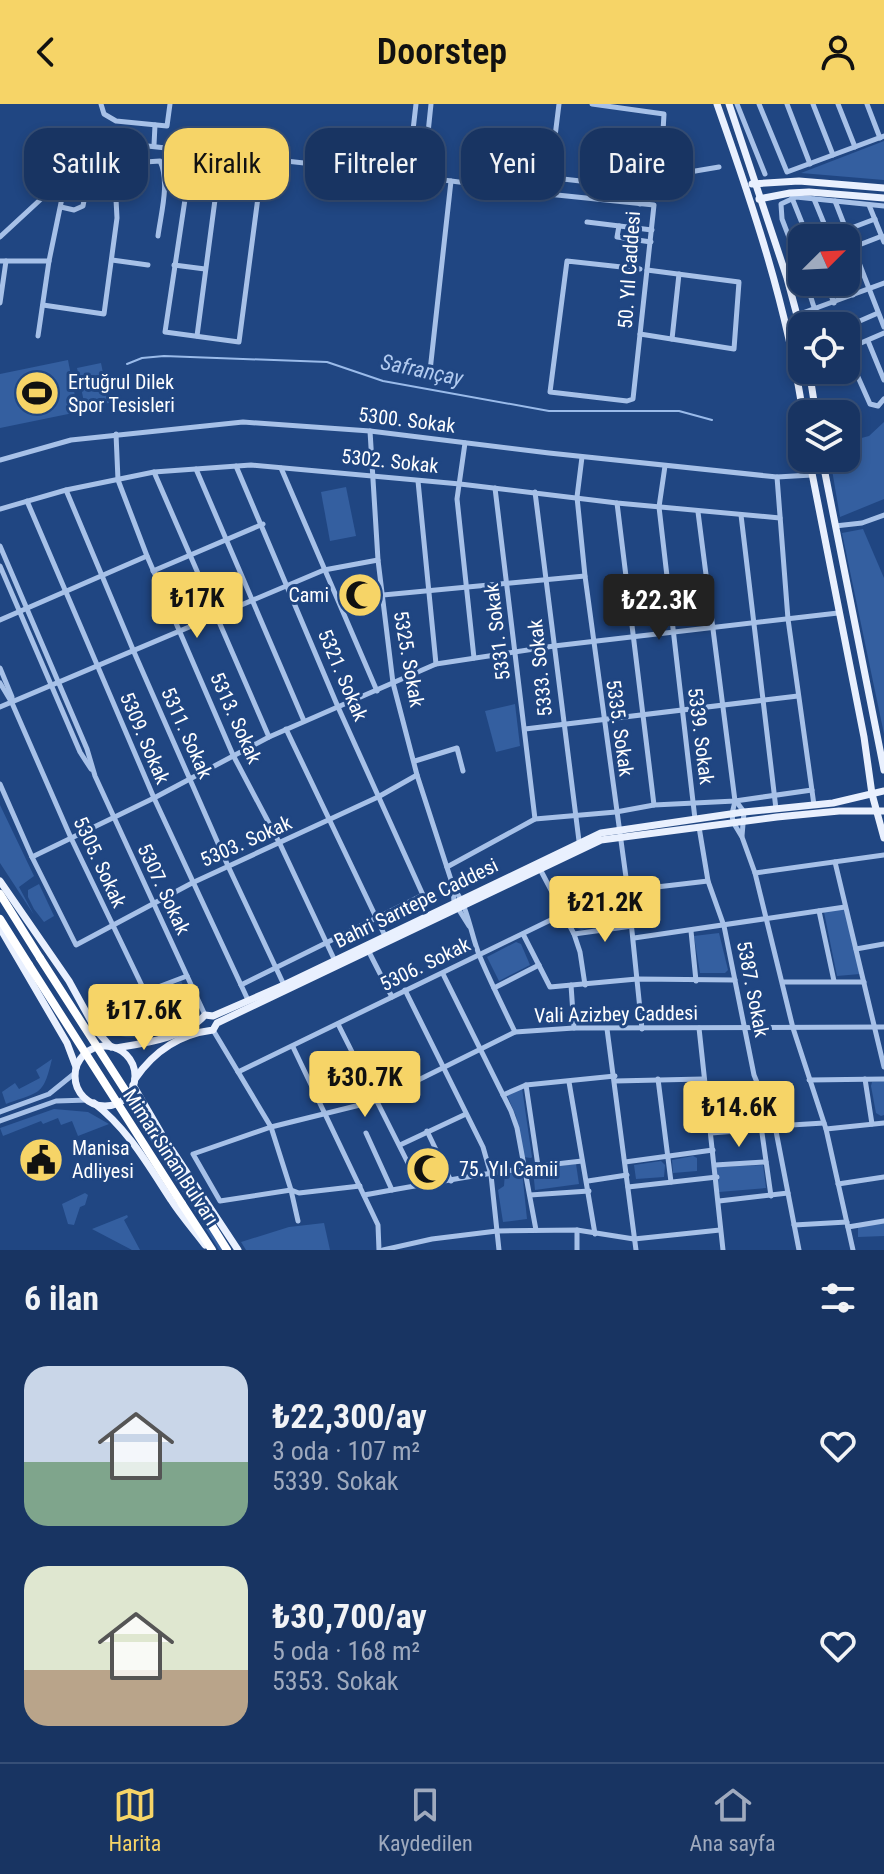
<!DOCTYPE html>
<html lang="tr">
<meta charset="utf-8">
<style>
:root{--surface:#183462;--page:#253f6b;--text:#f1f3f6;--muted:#9faabe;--line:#364f77;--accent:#f6d467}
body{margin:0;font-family:"Roboto Condensed",sans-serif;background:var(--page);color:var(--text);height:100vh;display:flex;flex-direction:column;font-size:30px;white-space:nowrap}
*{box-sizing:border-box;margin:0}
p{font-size:26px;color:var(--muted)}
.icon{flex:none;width:44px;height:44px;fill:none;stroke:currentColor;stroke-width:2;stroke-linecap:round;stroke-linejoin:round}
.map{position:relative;height:1146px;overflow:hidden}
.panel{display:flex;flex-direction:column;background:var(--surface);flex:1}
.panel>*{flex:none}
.top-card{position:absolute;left:24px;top:24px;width:836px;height:72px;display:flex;gap:16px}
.needle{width:52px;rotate:66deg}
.buttons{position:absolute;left:788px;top:120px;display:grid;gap:16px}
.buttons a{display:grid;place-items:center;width:72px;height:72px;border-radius:16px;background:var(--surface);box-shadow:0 4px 12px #0003,0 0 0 2px var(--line);font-size:40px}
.price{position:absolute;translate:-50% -68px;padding:0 18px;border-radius:8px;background:var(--accent);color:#111;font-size:26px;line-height:52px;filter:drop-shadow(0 2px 4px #0008)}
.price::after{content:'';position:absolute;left:50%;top:48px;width:24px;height:18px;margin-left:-12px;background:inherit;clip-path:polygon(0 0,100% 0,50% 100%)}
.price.active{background:#222;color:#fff}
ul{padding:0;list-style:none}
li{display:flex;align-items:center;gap:24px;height:200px;padding:0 24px}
li span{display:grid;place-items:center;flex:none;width:224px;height:160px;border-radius:24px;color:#555}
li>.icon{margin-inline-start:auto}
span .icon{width:96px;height:96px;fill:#fffc;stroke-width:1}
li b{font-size:34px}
h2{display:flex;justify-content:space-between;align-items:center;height:96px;padding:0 24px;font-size:34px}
.tag{padding:0 28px;border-radius:24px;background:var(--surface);box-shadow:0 4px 12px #0003,0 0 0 2px var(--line);font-size:28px;line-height:72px}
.tag.active{background:var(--accent);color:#111}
header{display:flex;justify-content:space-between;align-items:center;height:104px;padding:0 24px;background:var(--accent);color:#111;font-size:36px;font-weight:600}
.dock{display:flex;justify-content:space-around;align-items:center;height:112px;border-top:2px solid var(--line);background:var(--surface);font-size:22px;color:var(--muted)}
.dock a{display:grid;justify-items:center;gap:4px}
.dock .active{color:var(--accent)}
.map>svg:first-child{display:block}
</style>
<header><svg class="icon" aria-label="back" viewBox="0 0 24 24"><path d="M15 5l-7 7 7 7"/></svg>Doorstep<svg class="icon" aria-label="person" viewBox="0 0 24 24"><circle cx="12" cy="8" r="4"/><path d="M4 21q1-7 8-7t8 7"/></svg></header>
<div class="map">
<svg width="884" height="1146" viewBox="0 0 884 1146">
<rect width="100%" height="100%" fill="#204682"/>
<g fill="#345fa0">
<polygon points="884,37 884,76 801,69"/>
<polygon points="68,256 78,308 0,324 0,270"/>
<polygon points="101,259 109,299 85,303 77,264"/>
<polygon points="884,318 884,395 840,413 830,354 846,354 846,338 869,332"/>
<polygon points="346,383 356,432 330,437 321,388"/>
<polygon points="863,425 884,474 884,630 842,429"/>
<polygon points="515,600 520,642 496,648 485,607"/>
<polygon points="0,701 34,772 19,783 34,811 0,759"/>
<polygon points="39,780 54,812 44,818 34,805 28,793 28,786"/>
<polygon points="619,791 623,794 625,815 581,826 577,824 571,815 572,810 595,797"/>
<polygon points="844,804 860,870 837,872 824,808"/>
<polygon points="719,829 728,866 725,869 700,869 694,832"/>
<polygon points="516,838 521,840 530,861 499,877 487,853"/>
<path d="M181,877L197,908C159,926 123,954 93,910H108Z"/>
<path d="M52,955C43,992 41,987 6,1000L2,988L15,979L19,985L40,974L36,966Z"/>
<polygon points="884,977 884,1011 881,1012 876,1009 871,982 872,978"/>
<polygon points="522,984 532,1053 531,1054 523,1053 516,1012 507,991"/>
<polygon points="54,1005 88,1008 109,1020 78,1032 72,1017 61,1021 58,1014 43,1020 41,1017 3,1032 0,1024"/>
<polygon points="136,1007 223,1146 219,1146 133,1008"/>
<polygon points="693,1052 697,1054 697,1067 673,1069 672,1056"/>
<polygon points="661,1057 665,1061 664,1073 636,1075 634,1061"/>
<polygon points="576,1060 579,1080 535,1086 533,1065"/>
<polygon points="763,1061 766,1084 719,1088 716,1063"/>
<polygon points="522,1067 527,1115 503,1118 498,1086 504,1082 505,1069"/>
<polygon points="85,1089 88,1091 85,1101 80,1103 74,1121 68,1120 62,1100"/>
<polygon points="127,1111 128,1113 124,1116 140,1146 132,1146 92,1125"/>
<polygon points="324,1119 330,1146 246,1146 241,1138 289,1123"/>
<polygon points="884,1119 884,1132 858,1133 858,1123"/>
</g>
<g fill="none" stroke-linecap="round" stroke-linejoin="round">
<polyline stroke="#9abbea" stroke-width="2" points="127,260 142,254 164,252 327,258 383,277 549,307 679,307 712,316"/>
<g stroke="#a7c1e8" stroke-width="5">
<polyline points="101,0 104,10 116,17 167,22 170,0"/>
<polyline points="592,0 664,10 661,62 649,75"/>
<polyline points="737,0 765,70"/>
<polyline points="759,0 787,68 884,32"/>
<polyline points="787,0 810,60"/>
<polyline points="813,0 833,51"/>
<polyline points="838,0 855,43"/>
<polyline points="867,0 880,34"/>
<polyline points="154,41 155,21"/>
<polyline points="255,54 260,78 239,238 165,228 189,69 260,78"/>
<polyline points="425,58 431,0"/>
<polyline points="551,65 559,0"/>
<polyline points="408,70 416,0"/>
<polyline points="563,75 641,84 648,75 719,63"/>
<polyline points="87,80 117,84"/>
<polyline points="792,94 808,134"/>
<polyline points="814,95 830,134"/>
<polyline points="835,97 884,223"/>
<polyline points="640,100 641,84"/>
<polyline points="869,101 884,138"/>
<polyline points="61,103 74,106 83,102 87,80 75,78"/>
<polyline points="587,118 652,126"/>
<polyline points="619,122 617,133 651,138"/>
<polyline points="846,126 875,115"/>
<polyline points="0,133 80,59 95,51 129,40 368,66 557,91 654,101 633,295 627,297 550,288 567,157 640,165"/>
<polyline points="846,146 882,132"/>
<polyline points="112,156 148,161"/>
<polyline points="0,157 49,157"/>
<polyline points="174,161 205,165"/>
<polyline points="802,167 782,115 781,100 796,93 884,102"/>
<polyline points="846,173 853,191"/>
<polyline points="806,178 820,222"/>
<polyline points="826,178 834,199"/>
<polyline points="0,199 6,157"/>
<polyline points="43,201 104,210 117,114 114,58"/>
<polyline points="797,211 884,179"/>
<polyline points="800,220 816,206"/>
<polyline points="846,223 878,209"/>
<polyline points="640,230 734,245 739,178 647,166"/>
<path d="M38,232L49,157L62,94L75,78L100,61L160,57C170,78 161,109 158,132"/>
<polyline points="197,232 218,73"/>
<polyline points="672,235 679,170"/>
<polyline points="868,237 884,276"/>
<polyline points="847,245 884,229"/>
<polyline points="846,246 870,300 878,302 884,295"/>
<polyline points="381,262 423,270 430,267 451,77"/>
<polyline points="370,327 378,456 393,579 417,671 453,782 454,798 469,822"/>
<polyline points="116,330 118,376 147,452 233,651 280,740 335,857"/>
<polyline points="465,339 457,395 474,554"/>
<polyline points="582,353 577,393 585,472 628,788 642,925"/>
<polyline points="0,356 71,336 243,318 370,327 549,349 777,373 812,371"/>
<polyline points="236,362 338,603 423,791 241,881"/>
<polyline points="665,362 659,403 695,715"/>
<polyline points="281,364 377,587"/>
<polyline points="196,365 304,617"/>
<polyline points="154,368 269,633"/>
<polyline points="777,373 788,515 814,701"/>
<polyline points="418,377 436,560"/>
<polyline points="495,384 535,715"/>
<polyline points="66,386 134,548 228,762 284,881"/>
<polyline points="535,388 579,737"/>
<polyline points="27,397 154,694 248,896"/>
<polyline points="617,399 654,701"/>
<polyline points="0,405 66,386 154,368 251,361 460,380 617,399 780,414"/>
<polyline points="698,408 735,697 732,710 733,718 742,733 755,769 793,924 826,1025 853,1146"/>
<polyline points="741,411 776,705"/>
<polyline points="835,422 862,419 884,411"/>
<polyline points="0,442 87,645 95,672 205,911"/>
<polyline points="0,462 80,648 91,665"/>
<polyline points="153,467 263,420"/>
<polyline points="383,491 585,472"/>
<polyline points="0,516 147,452"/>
<polyline points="0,564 12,593 12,598"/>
<polyline points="0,579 12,599 71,734 145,888 187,872"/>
<polyline points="0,603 324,466 378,456"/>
<polyline points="286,625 385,832"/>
<polyline points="525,625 798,592"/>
<polyline points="415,657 457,644 463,667"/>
<polyline points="0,680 32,753 76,841 192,779 378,693 417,671"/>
<polyline points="736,697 744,708 742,732"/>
<polyline points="699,723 708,777 724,822 754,971 775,1022 799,1146"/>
<polyline points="32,753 154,694 269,633 436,560 554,542 838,509"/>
<polyline points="835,758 884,963"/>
<polyline points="447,763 535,715 616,708 654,701 735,697 812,686"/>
<polyline points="540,765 574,830 580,848 585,881"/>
<polyline points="755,769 884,751"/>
<path d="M453,783C469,804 470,829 480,853C491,879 503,903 515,928"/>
<polyline points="819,807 834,877"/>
<polyline points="691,827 696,877"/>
<polyline points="523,830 550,883 637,875 735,876"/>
<polyline points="574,830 632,822"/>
<polyline points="634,834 845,803"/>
<polyline points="856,845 884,840"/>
<polyline points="369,848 392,893"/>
<polyline points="443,870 511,1007 517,1024 536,1126"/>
<polyline points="783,878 864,878"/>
<polyline points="571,881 574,924"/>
<polyline points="494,884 539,861"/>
<polyline points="405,886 483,1043 491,1071 499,1146"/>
<polyline points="338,920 419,1081"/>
<polyline points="699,924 723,1146"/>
<polyline points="607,925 636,1146"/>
<polyline points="213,926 271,1023 291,1086 298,1117"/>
<polyline points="293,943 378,1121 379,1146"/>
<polyline points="238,968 563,810 614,788 708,777"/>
<polyline points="658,975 671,1078"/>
<polyline points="865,975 872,1020"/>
<polyline points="809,976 884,975"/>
<polyline points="615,977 703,975"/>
<polyline points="569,978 595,1130"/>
<polyline points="755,980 771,1092"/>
<polyline points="526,981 538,1062"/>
<polyline points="503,991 526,981 615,972"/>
<polyline points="706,998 757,996"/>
<polyline points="0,1008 49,990 75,969"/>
<polyline points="0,1017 56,997 88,996"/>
<polyline points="775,1022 824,1019"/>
<polyline points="826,1025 884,1019"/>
<polyline points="427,1027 451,1077"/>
<polyline points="366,1029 392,1086"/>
<polyline points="711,1029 762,1025"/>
<polyline points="400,1041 466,1010"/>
<polyline points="625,1058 713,1046"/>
<polyline points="715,1061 766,1058"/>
<polyline points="588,1077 627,1071"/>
<polyline points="838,1080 884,1073"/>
<polyline points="360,1082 299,1089 291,1086 220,1097 193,1050 271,1023 376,997 515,928 574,924 884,923"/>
<polyline points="628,1083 717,1073"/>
<path d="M364,1091C437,1078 509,1065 582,1057"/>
<polyline points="530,1091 589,1087"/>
<polyline points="719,1097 788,1089"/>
<polyline points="794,1121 847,1118"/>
<polyline points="848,1123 884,1117"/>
<polyline points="577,1126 577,1146"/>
<polyline points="383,1146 432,1135 497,1127 577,1126 634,1135 720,1126"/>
</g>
<g stroke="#e9f0fe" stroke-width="7">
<path d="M717,0C753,102 787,202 803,310"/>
<polyline points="729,0 787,174 802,230"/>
<polyline points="752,80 799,77 884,84"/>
<polyline points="759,95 790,89 809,88 884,94"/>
<polyline points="809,266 816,310"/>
<polyline points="809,354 864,633 872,690 884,734"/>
<polyline points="822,354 884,666"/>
<polyline points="0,777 69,877 96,926 111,943"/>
<polyline points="0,824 67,939 76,963"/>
<circle cx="105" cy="972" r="30"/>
<path d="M116,944C145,939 185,934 205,911L213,912L284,881L601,729L744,708L833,699L884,687"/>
<path d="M135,975C154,947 181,930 213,926L217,919L601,736L777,713L839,707H884"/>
<polyline points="133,981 164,1034 238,1146"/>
<path d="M94,999C128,1025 148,1061 171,1096C181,1112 194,1126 205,1141"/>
</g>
<g stroke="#fff" stroke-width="8">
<polyline points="0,790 40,854"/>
<polyline points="0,815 29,861"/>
<polyline points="190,1087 227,1146"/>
<polyline points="182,1100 212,1146"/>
</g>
<g stroke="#fff" stroke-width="8">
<polyline points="40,854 190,1087"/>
<polyline points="29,861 182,1100"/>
</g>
</g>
<defs>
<g id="stadium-disc" transform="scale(2.3)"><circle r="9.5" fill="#f6d467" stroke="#204682"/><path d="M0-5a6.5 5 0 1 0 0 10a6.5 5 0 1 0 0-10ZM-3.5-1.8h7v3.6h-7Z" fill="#111"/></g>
<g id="mosque-disc" transform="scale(2.3)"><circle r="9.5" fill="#f6d467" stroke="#204682"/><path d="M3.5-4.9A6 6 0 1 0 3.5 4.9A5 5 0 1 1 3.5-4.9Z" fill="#111"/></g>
<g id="civic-disc" transform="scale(2.3)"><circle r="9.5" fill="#f6d467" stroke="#204682"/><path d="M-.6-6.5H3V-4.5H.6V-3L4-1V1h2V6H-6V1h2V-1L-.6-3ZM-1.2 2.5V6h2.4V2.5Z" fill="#111"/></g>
</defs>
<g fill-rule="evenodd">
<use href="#stadium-disc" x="37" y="289"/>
<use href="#mosque-disc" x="360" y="491"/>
<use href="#civic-disc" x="41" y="1056"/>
<use href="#mosque-disc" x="428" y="1065"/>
</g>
<g text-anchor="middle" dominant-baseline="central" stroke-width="6" stroke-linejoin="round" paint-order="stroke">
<g font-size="20" fill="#fff" stroke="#204682">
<text transform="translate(629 166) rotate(-86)">50. Yıl Caddesi</text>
<text transform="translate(407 316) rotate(7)">5300. Sokak</text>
<text transform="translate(390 357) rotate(6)">5302. Sokak</text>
<text transform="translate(497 528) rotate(-97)">5331. Sokak</text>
<text transform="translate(409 555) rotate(80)">5325. Sokak</text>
<text transform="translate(540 564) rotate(-96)">5333. Sokak</text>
<text transform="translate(343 571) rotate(67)">5321. Sokak</text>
<text transform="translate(236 614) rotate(66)">5313. Sokak</text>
<text transform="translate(620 624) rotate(82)">5335. Sokak</text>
<text transform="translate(187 629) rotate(66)">5311. Sokak</text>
<text transform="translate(701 632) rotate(83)">5339. Sokak</text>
<text transform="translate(145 634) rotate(67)">5309. Sokak</text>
<text transform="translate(246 737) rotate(-24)">5303. Sokak</text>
<text transform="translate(100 758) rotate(65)">5305. Sokak</text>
<text transform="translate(164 785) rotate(65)">5307. Sokak</text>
<text transform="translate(416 799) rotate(-26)">Bahri Sarıtepe Caddesi</text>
<text transform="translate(425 860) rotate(-26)">5306. Sokak</text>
<text transform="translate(753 885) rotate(79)">5387. Sokak</text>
<text transform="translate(616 910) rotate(-1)">Vali Azizbey Caddesi</text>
<text transform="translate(171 1053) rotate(57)">Mimar Sinan Bulvarı</text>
</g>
<g font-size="20" fill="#fff" stroke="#204682" text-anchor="start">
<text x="68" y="278">Ertuğrul Dilek<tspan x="68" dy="23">Spor Tesisleri</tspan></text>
<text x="329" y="491" text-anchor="end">Cami</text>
<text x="72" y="1044">Manisa<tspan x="72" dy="23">Adliyesi</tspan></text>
<text x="459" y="1065">75. Yıl Camii</text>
</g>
<g font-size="22" font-style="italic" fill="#b2cbf0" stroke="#204682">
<text transform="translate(422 266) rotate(12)">Safrançay</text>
</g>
</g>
</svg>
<div class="buttons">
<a><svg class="needle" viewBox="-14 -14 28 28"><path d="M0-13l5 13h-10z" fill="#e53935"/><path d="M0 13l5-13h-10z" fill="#9faabe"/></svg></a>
<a><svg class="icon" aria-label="locate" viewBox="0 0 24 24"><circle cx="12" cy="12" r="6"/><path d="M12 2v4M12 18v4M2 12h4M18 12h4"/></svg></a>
<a><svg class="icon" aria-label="layers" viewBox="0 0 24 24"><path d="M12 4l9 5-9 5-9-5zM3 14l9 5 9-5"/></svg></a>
</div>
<b class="price" style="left:197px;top:536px">₺17K</b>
<b class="price active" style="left:659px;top:538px">₺22.3K</b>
<b class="price" style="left:605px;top:840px">₺21.2K</b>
<b class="price" style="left:144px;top:948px">₺17.6K</b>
<b class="price" style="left:365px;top:1015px">₺30.7K</b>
<b class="price" style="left:739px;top:1045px">₺14.6K</b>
<div class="top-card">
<a class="tag">Satılık</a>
<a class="tag active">Kiralık</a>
<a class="tag">Filtreler</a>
<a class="tag">Yeni</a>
<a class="tag">Daire</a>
</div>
</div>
<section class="panel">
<h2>6 ilan<svg class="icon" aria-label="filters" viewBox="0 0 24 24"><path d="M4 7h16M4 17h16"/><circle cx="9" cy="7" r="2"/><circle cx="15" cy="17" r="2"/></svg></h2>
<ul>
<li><span style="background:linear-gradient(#c9d6e8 60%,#7fa58c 0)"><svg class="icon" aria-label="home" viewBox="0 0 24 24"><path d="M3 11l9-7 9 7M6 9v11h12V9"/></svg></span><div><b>₺22,300/ay</b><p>3 oda · 107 m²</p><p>5339. Sokak</p></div><svg class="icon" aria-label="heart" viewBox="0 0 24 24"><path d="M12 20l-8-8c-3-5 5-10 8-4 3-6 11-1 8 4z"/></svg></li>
<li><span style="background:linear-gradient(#dfe7d0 65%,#b9a48a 0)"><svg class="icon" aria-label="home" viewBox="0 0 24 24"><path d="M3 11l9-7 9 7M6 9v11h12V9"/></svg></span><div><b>₺30,700/ay</b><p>5 oda · 168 m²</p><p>5353. Sokak</p></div><svg class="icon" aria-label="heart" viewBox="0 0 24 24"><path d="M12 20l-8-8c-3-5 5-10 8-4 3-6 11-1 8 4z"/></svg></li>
</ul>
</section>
<nav class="dock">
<a class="active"><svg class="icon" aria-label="map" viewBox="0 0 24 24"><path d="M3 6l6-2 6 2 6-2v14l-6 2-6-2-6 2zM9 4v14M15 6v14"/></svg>Harita</a>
<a><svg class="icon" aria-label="saved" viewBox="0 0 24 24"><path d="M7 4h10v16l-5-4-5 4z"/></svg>Kaydedilen</a>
<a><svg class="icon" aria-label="home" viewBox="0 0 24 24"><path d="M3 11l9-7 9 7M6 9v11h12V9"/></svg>Ana sayfa</a>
</nav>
